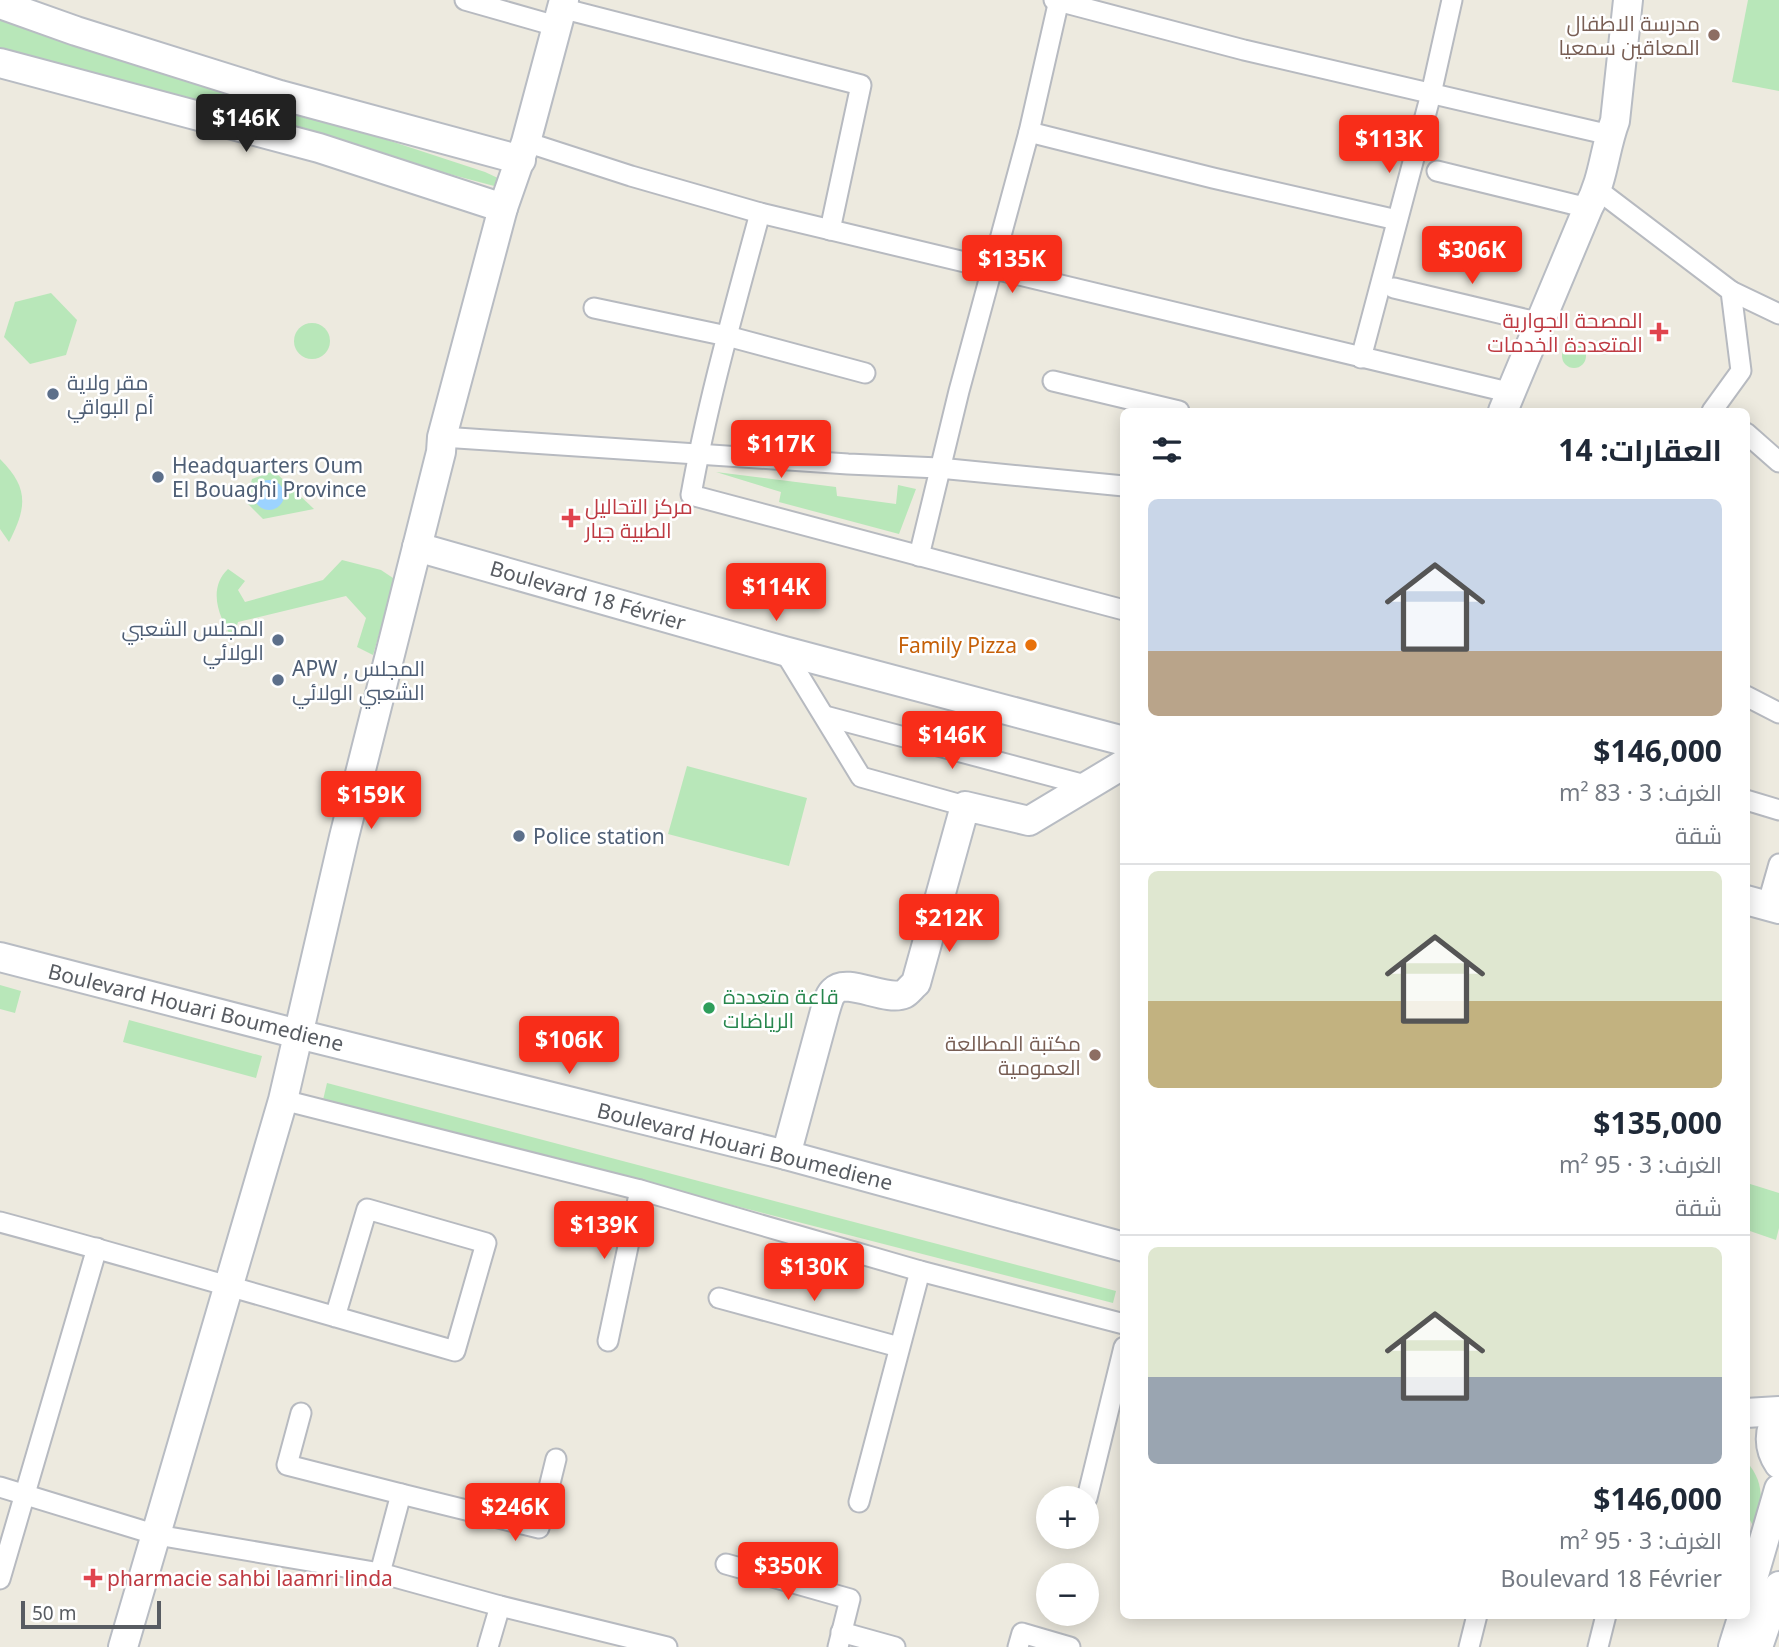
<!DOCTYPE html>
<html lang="ar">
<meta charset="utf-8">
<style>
:root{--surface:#fff;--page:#f2f2f3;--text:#1f2937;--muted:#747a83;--line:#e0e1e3;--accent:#f82d19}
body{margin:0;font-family:"Noto Sans",Cairo,sans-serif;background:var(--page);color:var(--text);direction:rtl;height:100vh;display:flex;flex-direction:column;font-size:26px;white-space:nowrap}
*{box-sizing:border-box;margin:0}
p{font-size:23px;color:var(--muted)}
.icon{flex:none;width:38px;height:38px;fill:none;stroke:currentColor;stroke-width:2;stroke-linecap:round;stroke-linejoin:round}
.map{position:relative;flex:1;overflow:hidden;direction:ltr}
.sheet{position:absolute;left:1120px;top:408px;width:630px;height:1211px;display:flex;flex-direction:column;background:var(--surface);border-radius:10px;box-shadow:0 4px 18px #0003;direction:rtl}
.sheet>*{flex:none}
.buttons{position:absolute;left:1036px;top:1486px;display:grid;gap:14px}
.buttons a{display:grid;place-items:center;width:63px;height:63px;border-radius:50%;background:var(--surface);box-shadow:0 4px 18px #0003;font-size:35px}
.scale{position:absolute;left:21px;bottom:18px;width:140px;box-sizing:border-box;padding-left:7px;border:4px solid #585c62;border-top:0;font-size:19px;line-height:24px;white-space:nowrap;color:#585c62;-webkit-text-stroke:5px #fff;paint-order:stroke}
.price{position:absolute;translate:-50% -60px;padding:0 16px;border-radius:7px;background:var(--accent);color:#fff;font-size:23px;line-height:46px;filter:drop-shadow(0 2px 4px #0008)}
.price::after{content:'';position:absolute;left:50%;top:42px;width:21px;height:16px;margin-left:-10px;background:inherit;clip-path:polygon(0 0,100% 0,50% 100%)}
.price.selected{background:#222;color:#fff}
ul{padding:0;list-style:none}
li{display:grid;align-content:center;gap:14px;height:371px;padding:0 28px}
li+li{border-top:2px solid var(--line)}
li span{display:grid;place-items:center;height:217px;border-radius:10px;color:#555}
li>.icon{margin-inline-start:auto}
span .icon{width:126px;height:126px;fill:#fffc;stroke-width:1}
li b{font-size:30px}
h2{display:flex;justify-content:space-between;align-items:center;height:84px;padding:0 28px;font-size:30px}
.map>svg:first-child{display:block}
</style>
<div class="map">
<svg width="1779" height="1647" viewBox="0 0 1779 1647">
<rect width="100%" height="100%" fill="#edeadf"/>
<g fill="#b8e7b9">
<polygon points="1748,0 1779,0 1779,91 1732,82"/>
<polygon points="0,13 485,172 500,179 498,187 0,55"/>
<polygon points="51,293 77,320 66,355 30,364 4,337 15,302"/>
<circle cx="312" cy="341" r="18"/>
<circle cx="1574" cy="356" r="12"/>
<path d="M0,459C29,488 27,507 9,542L0,529Z"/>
<polygon points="274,471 314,509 263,519 246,502 252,479"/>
<polygon points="716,472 836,487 837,496 896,504 898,485 916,489 899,534 779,502 781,492"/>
<path d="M342,560L381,570L393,578L394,583L373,655L357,647L366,618L346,596L238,622L233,639C219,618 207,589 228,569L245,581L238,590L245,602L323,580Z"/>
<polygon points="687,766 807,798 789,866 668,834"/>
<polygon points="0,985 21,991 15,1013 0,1009"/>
<polygon points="129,1020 262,1056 256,1078 123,1042"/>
<polygon points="327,1083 1116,1291 1113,1303 323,1100"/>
<polygon points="1747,1183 1779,1193 1779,1228 1776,1240 1747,1230"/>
<path d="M1746,1461C1766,1483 1762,1505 1756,1532L1747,1514Z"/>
</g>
<circle fill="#9cd3ff" cx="269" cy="495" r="15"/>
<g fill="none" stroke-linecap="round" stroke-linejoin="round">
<g stroke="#b7bac0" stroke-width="23">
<g id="street">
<polyline points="465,0 556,26"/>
<polyline points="1054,0 1244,50 1610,135"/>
<polyline points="561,8 861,85 830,230"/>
<polyline points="1029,132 1213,178 1397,220"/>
<polyline points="526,142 631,176 760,213 1512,393"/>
<polyline points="1437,171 1588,208"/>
<polyline points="1598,190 1731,291 1741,371 1712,411"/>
<path d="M760,213C735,306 708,400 691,495L1124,610"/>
<polyline points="1394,288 1541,323"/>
<polyline points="1731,291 1779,314"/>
<polyline points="594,308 727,336 865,373"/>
<polyline points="1361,358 1431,94 1452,0"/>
<polyline points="1053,381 1179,411"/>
<polyline points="1746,433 1779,462"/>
<polyline points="442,437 848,464 939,468 1124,486"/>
<polyline points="919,556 959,391 1029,132 1059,0"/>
<polyline points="784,651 861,777 965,806"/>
<polyline points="1746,696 1779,713"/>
<polyline points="825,716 1089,786"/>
<polyline points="1746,800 1779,810"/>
<polyline points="1767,906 1779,864"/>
<polyline points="283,1100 640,1190 920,1271 1124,1324"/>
<path d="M0,1222C152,1263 303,1308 455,1351L486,1243L367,1209L335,1317"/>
<polyline points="719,1298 899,1347"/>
<polyline points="608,1341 640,1190"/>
<polyline points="301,1413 287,1465 401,1494 380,1573"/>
<polyline points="0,1487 157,1535 380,1573 500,1606 667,1647"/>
<polyline points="401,1494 539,1528 556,1459"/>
<polyline points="1087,1498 1124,1347"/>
<polyline points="859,1502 920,1271"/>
<polyline points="726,1564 850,1599 838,1647"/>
<polyline points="0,1579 97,1248"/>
<polyline points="841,1632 895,1647"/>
<polyline points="488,1647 500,1606"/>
<polyline points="1018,1647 1022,1633 1070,1647"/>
<polyline points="1469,1647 1477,1615"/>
<polyline points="1598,1647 1606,1615"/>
</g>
</g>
<g stroke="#b8bcc3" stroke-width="32">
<g id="secondary">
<polyline points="0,4 76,31 280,95 521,160"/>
<polyline points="0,63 319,148 503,208"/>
<path d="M1503,411L1588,208C1604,179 1604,150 1615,121L1628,0"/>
<polyline points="417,547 784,651 1124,741"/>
<polyline points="1746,900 1779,909"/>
<polyline points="0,957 298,1034 786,1155 1124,1247"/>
<path d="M786,1155L825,1011C827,1005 829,995 834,991C847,977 886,1002 904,994C908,992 912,986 916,983L965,806L1029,821L1124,764"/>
<polyline points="1746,1413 1779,1411"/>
<path d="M1779,1414C1768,1430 1768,1448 1779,1464"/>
<polyline points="1746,1602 1779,1489"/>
<polyline points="123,1647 283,1100 344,837 441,452 442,437 503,208 526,142 564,0"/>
<polyline points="1733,1647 1743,1615"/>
<polyline points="1758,1647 1779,1586"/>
</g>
</g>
<use href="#street" stroke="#fff" stroke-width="19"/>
<use href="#secondary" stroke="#fff" stroke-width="28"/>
</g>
<g fill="#8d6e63" stroke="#fff" stroke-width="2.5">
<circle cx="1714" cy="35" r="7"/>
<circle cx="1095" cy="1055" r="7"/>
</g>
<g fill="#e0444e" stroke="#fff" stroke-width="2.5">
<path d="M1655.5 321.5h7v7h7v7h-7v7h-7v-7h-7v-7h7z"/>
<path d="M567.5 507.5h7v7h7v7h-7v7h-7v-7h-7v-7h7z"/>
<path d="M89.5 1567.5h7v7h7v7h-7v7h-7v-7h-7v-7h7z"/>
</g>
<g fill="#5c6f8a" stroke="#fff" stroke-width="2.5">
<circle cx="53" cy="394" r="7"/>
<circle cx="158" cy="477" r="7"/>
<circle cx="278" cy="640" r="7"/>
<circle cx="278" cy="680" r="7"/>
<circle cx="519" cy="836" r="7"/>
</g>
<circle fill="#e8710a" stroke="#fff" stroke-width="2.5" cx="1031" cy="645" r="7"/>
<circle fill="#2e9e5b" stroke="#fff" stroke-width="2.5" cx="709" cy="1008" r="7"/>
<g text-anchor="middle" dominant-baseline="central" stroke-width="5" stroke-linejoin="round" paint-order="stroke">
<g font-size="21" fill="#785e54" stroke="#fff" text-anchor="end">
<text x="1700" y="23">مدرسة الاطفال<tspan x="1700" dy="24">المعاقين سمعيا</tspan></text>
<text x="1081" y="1043">مكتبة المطالعة<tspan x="1081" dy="24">العمومية</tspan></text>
</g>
<g font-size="21" fill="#be3a42" stroke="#fff" text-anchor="start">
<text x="1643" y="320" text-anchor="end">المصحة الجوارية<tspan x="1643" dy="24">المتعددة الخدمات</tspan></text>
<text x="585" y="506">مركز التحاليل<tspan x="585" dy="24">الطبية جبار</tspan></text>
<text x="107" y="1578">pharmacie sahbi laamri linda</text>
</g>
<g font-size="21" fill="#4e5e75" stroke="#fff" text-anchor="start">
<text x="67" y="382">مقر ولاية<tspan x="67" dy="24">أم البواقي</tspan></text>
<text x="172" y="465">Headquarters Oum<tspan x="172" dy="24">El Bouaghi Province</tspan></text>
<text x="264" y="628" text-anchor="end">المجلس الشعبي<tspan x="264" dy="24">الولائي</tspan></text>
<text x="292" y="668">APW , المجلس<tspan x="292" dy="24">الشعبي الولائي</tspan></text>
<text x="533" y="836">Police station</text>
</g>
<g font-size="21" fill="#585c62" stroke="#fff">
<text transform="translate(588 595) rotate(16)">Boulevard 18 Février</text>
<text transform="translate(196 1007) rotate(14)">Boulevard Houari Boumediene</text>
<text transform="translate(745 1146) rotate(14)">Boulevard Houari Boumediene</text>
</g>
<g font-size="21" fill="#c56008" stroke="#fff" text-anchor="end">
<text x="1017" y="645">Family Pizza</text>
</g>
<g font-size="21" fill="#27864d" stroke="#fff" text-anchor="start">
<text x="723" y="996">قاعة متعددة<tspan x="723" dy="24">الرياضات</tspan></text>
</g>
</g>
</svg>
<div class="buttons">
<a>+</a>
<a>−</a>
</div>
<div class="scale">50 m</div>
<b class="price selected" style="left:246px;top:154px">$146K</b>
<b class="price" style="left:1389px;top:175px">$113K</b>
<b class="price" style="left:1472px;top:286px">$306K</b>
<b class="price" style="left:1012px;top:295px">$135K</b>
<b class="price" style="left:781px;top:480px">$117K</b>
<b class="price" style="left:776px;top:623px">$114K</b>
<b class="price" style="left:952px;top:771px">$146K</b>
<b class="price" style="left:371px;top:831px">$159K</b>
<b class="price" style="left:949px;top:954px">$212K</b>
<b class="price" style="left:569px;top:1076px">$106K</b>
<b class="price" style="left:604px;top:1261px">$139K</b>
<b class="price" style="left:814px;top:1303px">$130K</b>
<b class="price" style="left:515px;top:1543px">$246K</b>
<b class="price" style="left:788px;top:1602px">$350K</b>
<section class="sheet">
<h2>العقارات: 14<svg class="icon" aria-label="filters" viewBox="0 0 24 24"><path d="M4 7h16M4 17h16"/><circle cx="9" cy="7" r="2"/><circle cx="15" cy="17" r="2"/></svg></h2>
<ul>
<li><span style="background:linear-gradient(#c9d6e8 70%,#b9a48a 0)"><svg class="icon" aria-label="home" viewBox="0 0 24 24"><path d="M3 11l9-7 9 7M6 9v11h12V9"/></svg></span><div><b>$146,000</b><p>الغرف: 3 · 83 m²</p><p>شقة</p></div></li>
<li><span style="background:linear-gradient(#dfe7d0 60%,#c2b280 0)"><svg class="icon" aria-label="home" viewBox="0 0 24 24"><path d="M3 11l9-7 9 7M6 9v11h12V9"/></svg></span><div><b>$135,000</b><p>الغرف: 3 · 95 m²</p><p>شقة</p></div></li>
<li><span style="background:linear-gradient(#dfe7d0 60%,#9aa5b1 0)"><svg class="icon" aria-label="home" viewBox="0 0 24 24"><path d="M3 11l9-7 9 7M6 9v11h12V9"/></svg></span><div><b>$146,000</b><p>الغرف: 3 · 95 m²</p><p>Boulevard 18 Février</p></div></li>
</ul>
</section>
</div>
